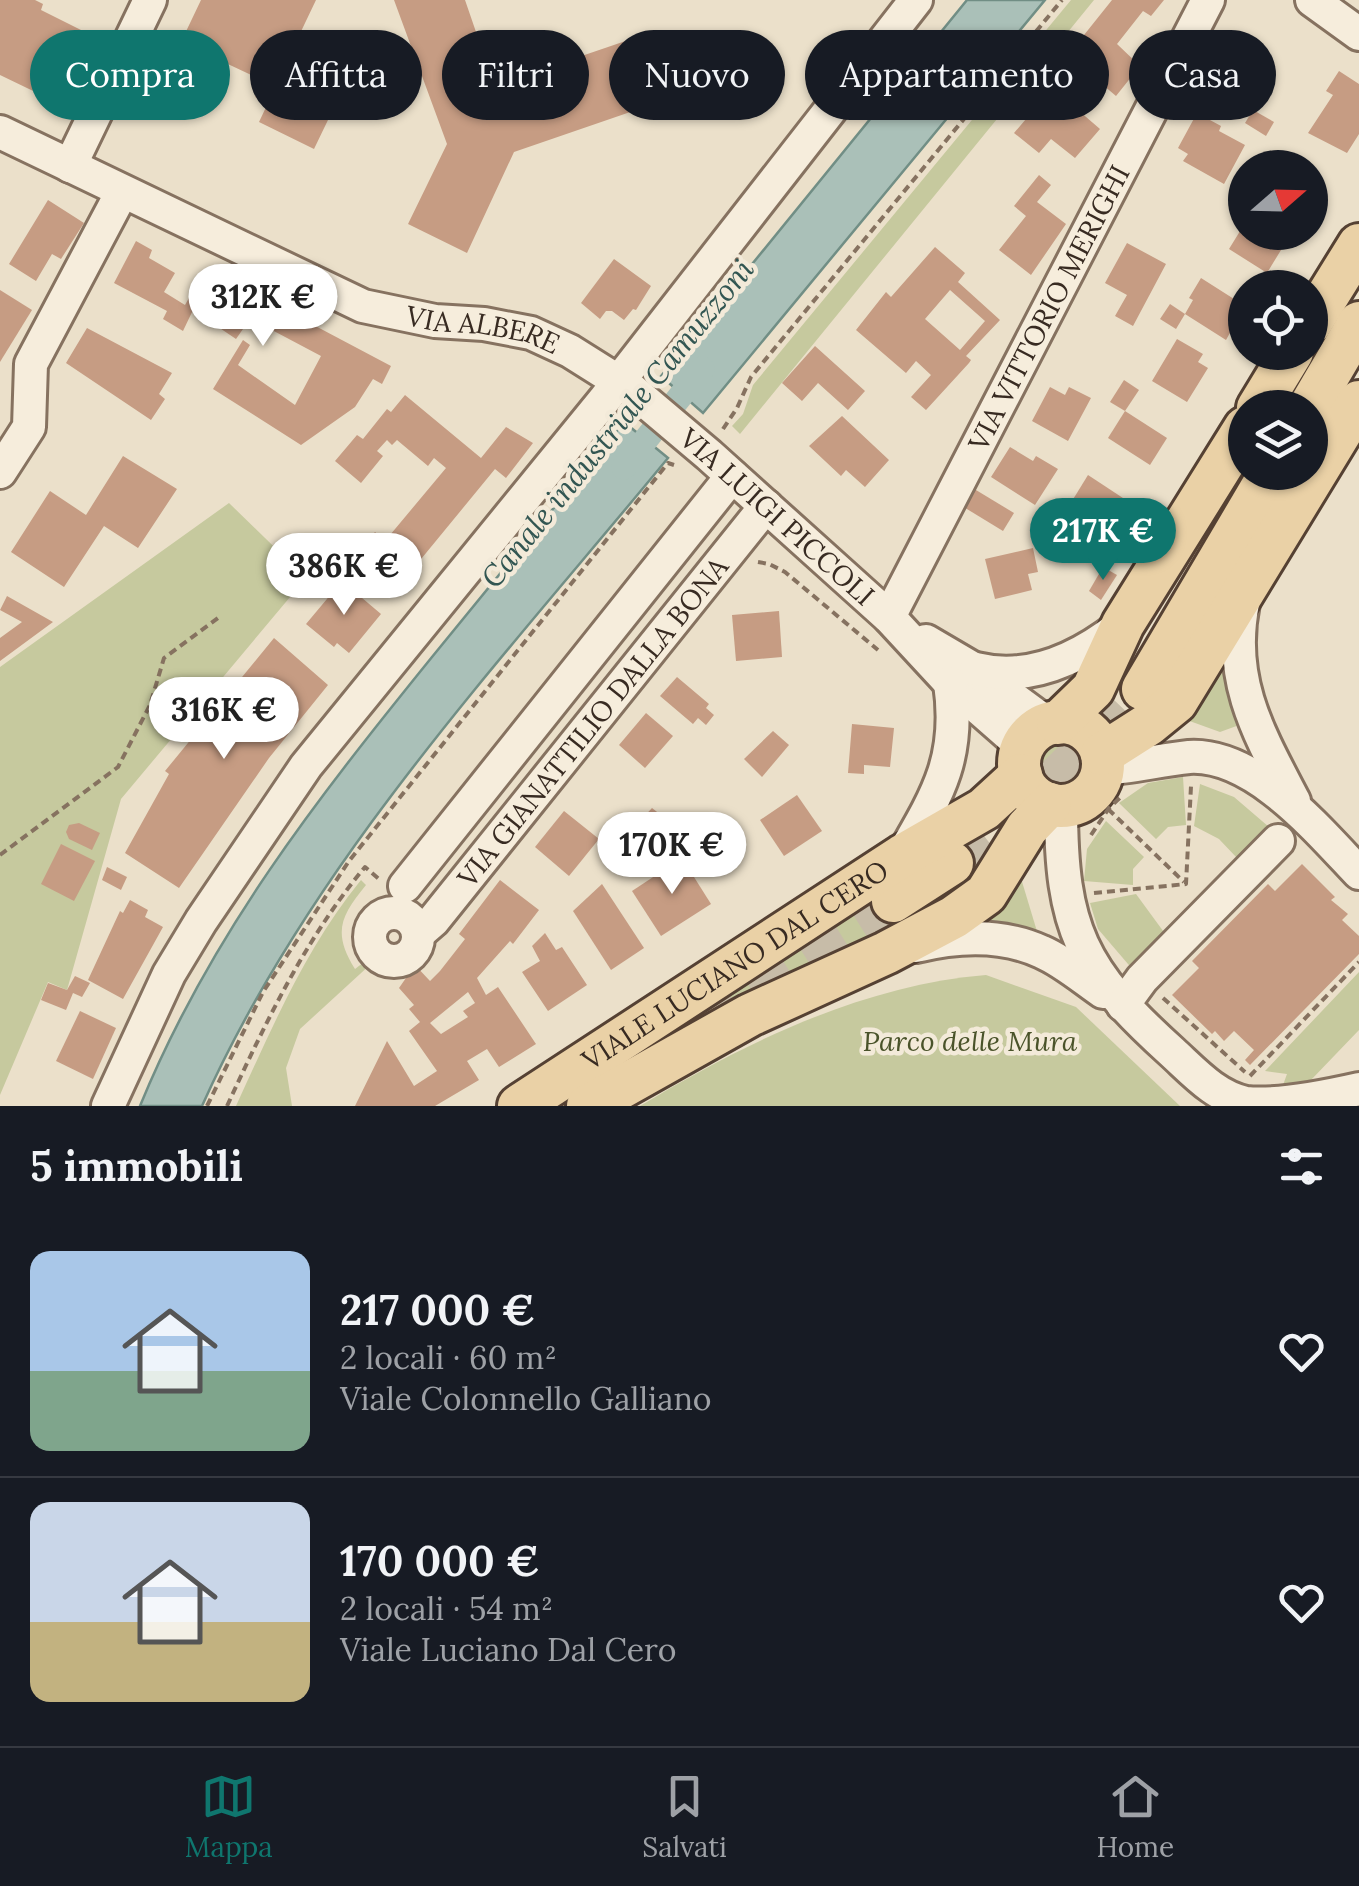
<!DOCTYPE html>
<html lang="it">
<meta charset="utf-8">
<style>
:root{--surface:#171b24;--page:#20242c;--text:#f1f3f6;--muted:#9ea1a6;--line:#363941;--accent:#0f766e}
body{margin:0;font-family:Lora,serif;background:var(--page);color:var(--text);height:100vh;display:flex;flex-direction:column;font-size:38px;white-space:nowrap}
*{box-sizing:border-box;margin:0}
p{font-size:32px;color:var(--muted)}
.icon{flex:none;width:55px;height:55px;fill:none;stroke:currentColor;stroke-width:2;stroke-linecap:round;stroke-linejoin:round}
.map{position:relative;height:1106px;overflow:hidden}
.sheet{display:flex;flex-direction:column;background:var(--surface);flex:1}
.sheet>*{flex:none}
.guide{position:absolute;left:30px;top:30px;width:1300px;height:90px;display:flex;gap:20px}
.needle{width:65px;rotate:70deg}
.fabs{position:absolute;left:1228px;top:150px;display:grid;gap:20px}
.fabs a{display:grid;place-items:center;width:100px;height:100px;border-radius:50%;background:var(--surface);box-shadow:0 2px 8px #0004;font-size:50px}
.price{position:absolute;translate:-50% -85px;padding:0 22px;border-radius:35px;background:#fff;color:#222;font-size:32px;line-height:65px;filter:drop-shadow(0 2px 5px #0008)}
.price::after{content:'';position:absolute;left:50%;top:60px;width:30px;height:22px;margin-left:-15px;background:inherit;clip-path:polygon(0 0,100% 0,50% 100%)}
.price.active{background:var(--accent);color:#fff}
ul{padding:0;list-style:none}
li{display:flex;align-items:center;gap:30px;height:250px;padding:0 30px}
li+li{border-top:2px solid var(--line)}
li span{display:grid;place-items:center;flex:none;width:280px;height:200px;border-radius:20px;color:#555}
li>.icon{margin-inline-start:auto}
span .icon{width:120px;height:120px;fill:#fffc;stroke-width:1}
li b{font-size:42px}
h2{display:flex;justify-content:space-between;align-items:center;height:120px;padding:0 30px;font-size:42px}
.tag{padding:0 35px;border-radius:45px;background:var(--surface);box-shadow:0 2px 8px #0004;font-size:35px;line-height:90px}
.tag.active{background:var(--accent);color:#fff}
.menu{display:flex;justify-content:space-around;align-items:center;height:140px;border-top:2px solid var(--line);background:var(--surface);font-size:28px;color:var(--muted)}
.menu a{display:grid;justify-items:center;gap:5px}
.menu .active{color:var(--accent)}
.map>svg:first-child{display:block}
</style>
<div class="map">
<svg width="1359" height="1106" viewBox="0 0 1359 1106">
<rect width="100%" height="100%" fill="#ebe0ca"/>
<g fill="#c6c99e">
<polygon points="1071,0 1094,0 740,434 732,426 743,414 753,385"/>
<polygon points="229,503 306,578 121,799 67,990 48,982 0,1095 0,667"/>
<polygon points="1226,649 1242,724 1220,732 1184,719"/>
<circle cx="1062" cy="764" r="25"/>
<polygon points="1183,777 1186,825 1168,827 1156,839 1119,803 1148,783"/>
<polygon points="1200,784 1234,797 1269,827 1237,858 1219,839 1194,826"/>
<polygon points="1106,821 1144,857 1133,869 1133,885 1084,881 1087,849"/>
<polygon points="1020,875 1039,938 959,934"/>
<path d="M361,880L366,885C341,916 332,932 355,969L368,959L372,963L300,1029L286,1068L292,1106H236C272,1028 306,947 361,880Z"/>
<polygon points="881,887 909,935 573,1106 553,1106"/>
<polygon points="1136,894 1166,935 1134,971 1098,929 1090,903"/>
<polygon points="1359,972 1359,1030 1311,1080 1283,1085 1287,1074 1265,1071"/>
<path d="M986,975L1076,1007L1180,1106H640C744,1043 863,985 986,975Z"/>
</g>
<g fill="#aac0b8" stroke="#718e85" stroke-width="2.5">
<polygon points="967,0 1045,0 703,413 661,376"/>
<path d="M624,422L668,458C501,661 310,864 202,1106H140C210,935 317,799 432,657C496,579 560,500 624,422Z"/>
</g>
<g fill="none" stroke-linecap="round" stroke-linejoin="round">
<polyline stroke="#aac0b8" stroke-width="25" points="624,467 702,369"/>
</g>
<g fill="#c69c83" fill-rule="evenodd">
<polygon points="0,0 35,0 43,4 41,10 91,35 56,102 0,75"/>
<polygon points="201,0 316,0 285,65 309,77 307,64 318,52 326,54 334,66 329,87 341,93 314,149 259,122 268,103 255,97 264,81 181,42"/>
<polygon points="394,0 465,0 486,61 520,77 649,33 671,98 514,152 467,253 408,224 447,144"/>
<polygon points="1112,0 1164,0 1151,16 1143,11 1117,44 1140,66 1116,96 1096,79 1085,93 1056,70"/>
<polygon points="1339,71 1359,84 1359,134 1347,153 1308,133 1333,95 1326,91"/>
<polygon points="1055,85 1067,95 1064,98 1100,129 1075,158 1051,139 1039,153 1014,133"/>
<polygon points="1253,110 1274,122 1266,136 1245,123"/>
<polygon points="1197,113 1221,126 1219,131 1245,145 1224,184 1183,161 1188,154 1178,148"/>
<polygon points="1039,175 1051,185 1037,202 1066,224 1031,275 999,250 1026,216 1014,206"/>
<polygon points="48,200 84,223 61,259 52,254 36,281 9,264"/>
<polygon points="1245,223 1245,232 1292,232 1267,273 1229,249"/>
<polygon points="136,241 152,250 149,258 175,273 164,292 185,305 206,268 391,366 382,384 373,379 355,407 301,445 213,389 243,340 250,345 238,365 295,405 321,356 225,305 220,314 243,329 236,339 193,310 183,331 163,319 167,311 114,283"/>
<polygon points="1127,243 1166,264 1133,326 1115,316 1127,295 1105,283"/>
<path d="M935,247L965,273L958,282L1000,320L966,356L971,360L969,363L926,410L911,397L931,375L916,361L906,373L856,330L886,292L891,297ZM950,290L985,321L960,350L925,319Z"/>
<polygon points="614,259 651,286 636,310 633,309 624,320 612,311 606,311 600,319 581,303"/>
<polygon points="1201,278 1245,306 1226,340 1185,314 1193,300 1189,298"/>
<polygon points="0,290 32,310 0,362"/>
<polygon points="1170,304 1185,314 1176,329 1160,319"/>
<polygon points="87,328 172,373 159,394 165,399 151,420 66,363"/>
<polygon points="1177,339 1203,354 1198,362 1208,368 1187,402 1152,381"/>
<polygon points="815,346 865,391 848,410 818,383 802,401 782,383"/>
<polygon points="1124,380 1139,390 1125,411 1110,402"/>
<polygon points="1050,387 1065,395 1069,387 1091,398 1068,441 1032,421"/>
<polygon points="405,395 481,458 506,427 533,443 506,478 495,469 417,564 414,561 395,583 358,552 375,532 385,541 446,468 434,458 428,466 397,440 392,445 387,440 377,451 383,456 361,483 335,461 357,435 363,439 387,409 391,412"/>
<polygon points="1125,411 1167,438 1150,465 1108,438"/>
<polygon points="842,416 889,460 865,487 846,470 841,476 809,446"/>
<polygon points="1010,447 1033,461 1036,456 1058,469 1035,505 991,477"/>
<polygon points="123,456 177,489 138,548 104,526 64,587 11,552 50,491 86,515"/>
<polygon points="1088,475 1126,500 1102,538 1064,514"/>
<polygon points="971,487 1014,513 1003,531 962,506"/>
<polygon points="1049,512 1062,521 1051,537 1038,528"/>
<polygon points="1033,548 1038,572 1028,574 1032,590 995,599 985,559"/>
<polygon points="1103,567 1117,575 1101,600 1089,591"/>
<polygon points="342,581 381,614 349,653 337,643 334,647 306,624"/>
<polygon points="7,596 53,622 0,661 0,638 22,622 0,610"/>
<polygon points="779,611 782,657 736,661 732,615"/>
<polygon points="274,638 328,685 269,758 179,888 125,853 169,774 165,771"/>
<polygon points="677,677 709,704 706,708 714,715 706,725 698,718 693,724 660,696"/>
<polygon points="646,713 673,736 645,768 619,745"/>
<polygon points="852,724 894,728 890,767 864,765 864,774 848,773"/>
<polygon points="773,731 789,745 762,777 744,759"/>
<polygon points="797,795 822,831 784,856 760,820"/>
<polygon points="652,808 671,823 650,841 635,826"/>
<polygon points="564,811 599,839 569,876 535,847"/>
<polygon points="79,823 100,833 92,850 69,839 66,832 69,825"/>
<polygon points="61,844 95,861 74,901 41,884"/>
<polygon points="682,858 711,904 661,936 632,891"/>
<polygon points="1302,864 1335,897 1331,900 1348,914 1342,920 1359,936 1359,954 1250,1065 1245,1060 1254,1050 1234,1031 1224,1041 1215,1031 1212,1034 1172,995 1199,968 1192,961 1268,884 1275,891"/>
<polygon points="107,867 127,877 121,890 102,880"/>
<path d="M500,880L539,910L513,944L510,941L477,978L486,995L498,987L536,1044L499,1067L487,1049L467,1061L479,1080L435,1106H355L387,1041L414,1086L437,1071L409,1031L420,1022L409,1009L414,1005L399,988L415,965L430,981L440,971L465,939L459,934ZM468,992L475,1003L463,1011L468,1017L441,1034L430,1023Z"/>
<polygon points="602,884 644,948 611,970 573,911"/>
<polygon points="130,900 148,910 145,917 163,927 123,999 88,980 120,911 123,913"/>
<polygon points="545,933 556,950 562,947 587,985 548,1011 522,972 540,961 532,946"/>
<polygon points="75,976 90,983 82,997 73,993 66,1010 41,1000 48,983 67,990"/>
<polygon points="80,1011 116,1028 93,1079 56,1061"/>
</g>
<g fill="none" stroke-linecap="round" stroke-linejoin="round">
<g stroke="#c7bca8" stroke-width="42" stroke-dasharray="42 21" stroke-linecap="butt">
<path d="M952,863C1025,816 1084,751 1143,689"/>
<polyline points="698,1023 893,901"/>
</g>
<g stroke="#867260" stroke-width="38">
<g id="minor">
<polyline points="1312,0 1359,34"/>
<path id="s1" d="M0,132L363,306L435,321L484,324L531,333L570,351L632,390L709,455L889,617L950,683L1023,747"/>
<polyline points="70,166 150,0"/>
<polyline points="0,472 29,427 31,364 122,192"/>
<path d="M1243,603C1227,680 1259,734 1294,801"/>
<path id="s2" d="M889,617L1208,0"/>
<polyline points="926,641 972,668 1048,724"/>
<path d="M976,669C1029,682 1078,659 1119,627"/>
<path d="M1103,769C1132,767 1160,760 1189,757C1254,753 1318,830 1359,873"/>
<path d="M1061,806C1061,929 1081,970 1172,1052C1195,1073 1215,1096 1246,1103C1277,1106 1328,1096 1359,1089"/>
<path d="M902,856C938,794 961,757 950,683"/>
<polyline points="405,886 732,476"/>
<circle cx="394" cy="937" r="24"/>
<path id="s3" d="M418,934L433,921L766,506"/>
<path d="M916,946C957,936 1003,934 1042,952C1063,961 1084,979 1103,992"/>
<polyline points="1123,1005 1142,979 1278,841"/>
<polyline points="108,1106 169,974 201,921 306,766 605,399 916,0"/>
</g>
</g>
<g stroke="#554133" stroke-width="48">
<g id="major">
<polyline points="1310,324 1359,245"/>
<polyline points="1258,408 1292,352"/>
<polyline points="1309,408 1359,323"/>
<polyline points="1143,689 1271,472"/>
<circle cx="1061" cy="764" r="42"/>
<polyline points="1058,723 1093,689 1123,624 1245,428"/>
<polyline points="1102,754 1149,724 1176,702 1359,402"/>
<polyline points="893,901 952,863"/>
<path id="s4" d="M519,1106L902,856L984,809L1021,775"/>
<polyline points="588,1106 750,1015 886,953 954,917 986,894 1027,828 1050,804"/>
</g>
</g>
<g stroke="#867260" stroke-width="4" stroke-dasharray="8 5" stroke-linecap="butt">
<polyline points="723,429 737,408 751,377 1062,0"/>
<polyline points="758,562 769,564 785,572 878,650"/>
<polyline points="1108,809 1184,882"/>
<polyline points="1091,835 1109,808 1122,796"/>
<polyline points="0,855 118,767 150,705 164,658 218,618"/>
<polyline points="1094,893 1186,884 1191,786"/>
<polyline points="1163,998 1245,1072"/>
<polyline points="1250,1076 1359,962"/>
<polyline points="207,1106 263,992 349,861 668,463 674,465"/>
<path d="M227,1106C266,1022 305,939 365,867L379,879"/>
</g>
<use href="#minor" stroke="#f6eddc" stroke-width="32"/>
<use href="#major" stroke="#ead1a6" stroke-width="42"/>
</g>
<g text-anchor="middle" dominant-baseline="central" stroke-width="9" stroke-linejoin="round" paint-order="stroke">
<g font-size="28" fill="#382b22" stroke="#f3ead9">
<text stroke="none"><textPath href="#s2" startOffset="348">VIA VITTORIO MERIGHI</textPath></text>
<text stroke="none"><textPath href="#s1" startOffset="525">VIA ALBERE</textPath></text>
<text stroke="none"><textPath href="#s1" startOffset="882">VIA LUIGI PICCOLI</textPath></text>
<text stroke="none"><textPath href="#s3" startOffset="275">VIA GIANATTILIO DALLA BONA</textPath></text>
<text stroke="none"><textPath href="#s4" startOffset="258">VIALE LUCIANO DAL CERO</textPath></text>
</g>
<g font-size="28" font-style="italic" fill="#4a532a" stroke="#f3ead9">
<text x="970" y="1041">Parco delle Mura</text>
</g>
<g font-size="30" font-style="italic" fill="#325652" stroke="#f3ead9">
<text transform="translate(617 423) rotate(-51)">Canale industriale Camuzzoni</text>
</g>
</g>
</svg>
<div class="fabs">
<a><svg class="needle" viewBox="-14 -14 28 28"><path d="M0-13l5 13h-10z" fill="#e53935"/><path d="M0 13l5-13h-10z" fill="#9ea1a6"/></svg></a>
<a><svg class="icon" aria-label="locate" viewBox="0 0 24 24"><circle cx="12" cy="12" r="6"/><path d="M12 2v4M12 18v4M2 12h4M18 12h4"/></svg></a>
<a><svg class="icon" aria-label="layers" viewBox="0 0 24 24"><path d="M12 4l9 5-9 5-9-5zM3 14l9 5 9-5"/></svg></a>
</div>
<b class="price" style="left:263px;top:349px">312K €</b>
<b class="price active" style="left:1103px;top:583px">217K €</b>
<b class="price" style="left:344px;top:618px">386K €</b>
<b class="price" style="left:224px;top:762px">316K €</b>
<b class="price" style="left:672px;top:897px">170K €</b>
<div class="guide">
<a class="tag active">Compra</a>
<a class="tag">Affitta</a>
<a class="tag">Filtri</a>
<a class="tag">Nuovo</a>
<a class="tag">Appartamento</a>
<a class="tag">Casa</a>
</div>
</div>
<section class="sheet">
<h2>5 immobili<svg class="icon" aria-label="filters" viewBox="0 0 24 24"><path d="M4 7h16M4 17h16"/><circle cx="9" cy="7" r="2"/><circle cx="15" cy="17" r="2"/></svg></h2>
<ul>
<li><span style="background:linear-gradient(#a9c7e8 60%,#7fa58c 0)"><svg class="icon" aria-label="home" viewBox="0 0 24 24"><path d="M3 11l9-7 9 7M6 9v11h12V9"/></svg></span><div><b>217 000 €</b><p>2 locali · 60 m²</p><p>Viale Colonnello Galliano</p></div><svg class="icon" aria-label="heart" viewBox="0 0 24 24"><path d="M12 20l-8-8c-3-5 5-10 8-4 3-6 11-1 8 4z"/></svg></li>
<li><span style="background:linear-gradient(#c9d6e8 60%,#c2b280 0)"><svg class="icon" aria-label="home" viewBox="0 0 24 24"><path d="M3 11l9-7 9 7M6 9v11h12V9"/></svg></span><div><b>170 000 €</b><p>2 locali · 54 m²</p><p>Viale Luciano Dal Cero</p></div><svg class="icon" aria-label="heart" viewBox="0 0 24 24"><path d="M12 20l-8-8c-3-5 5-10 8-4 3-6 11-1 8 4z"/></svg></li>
</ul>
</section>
<nav class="menu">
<a class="active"><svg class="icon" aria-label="map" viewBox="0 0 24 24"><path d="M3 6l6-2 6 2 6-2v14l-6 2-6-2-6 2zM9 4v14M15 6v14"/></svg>Mappa</a>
<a><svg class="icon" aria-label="saved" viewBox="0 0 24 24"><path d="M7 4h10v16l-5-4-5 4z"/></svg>Salvati</a>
<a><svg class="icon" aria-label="home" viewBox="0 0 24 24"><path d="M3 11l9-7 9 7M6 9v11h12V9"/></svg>Home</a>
</nav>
